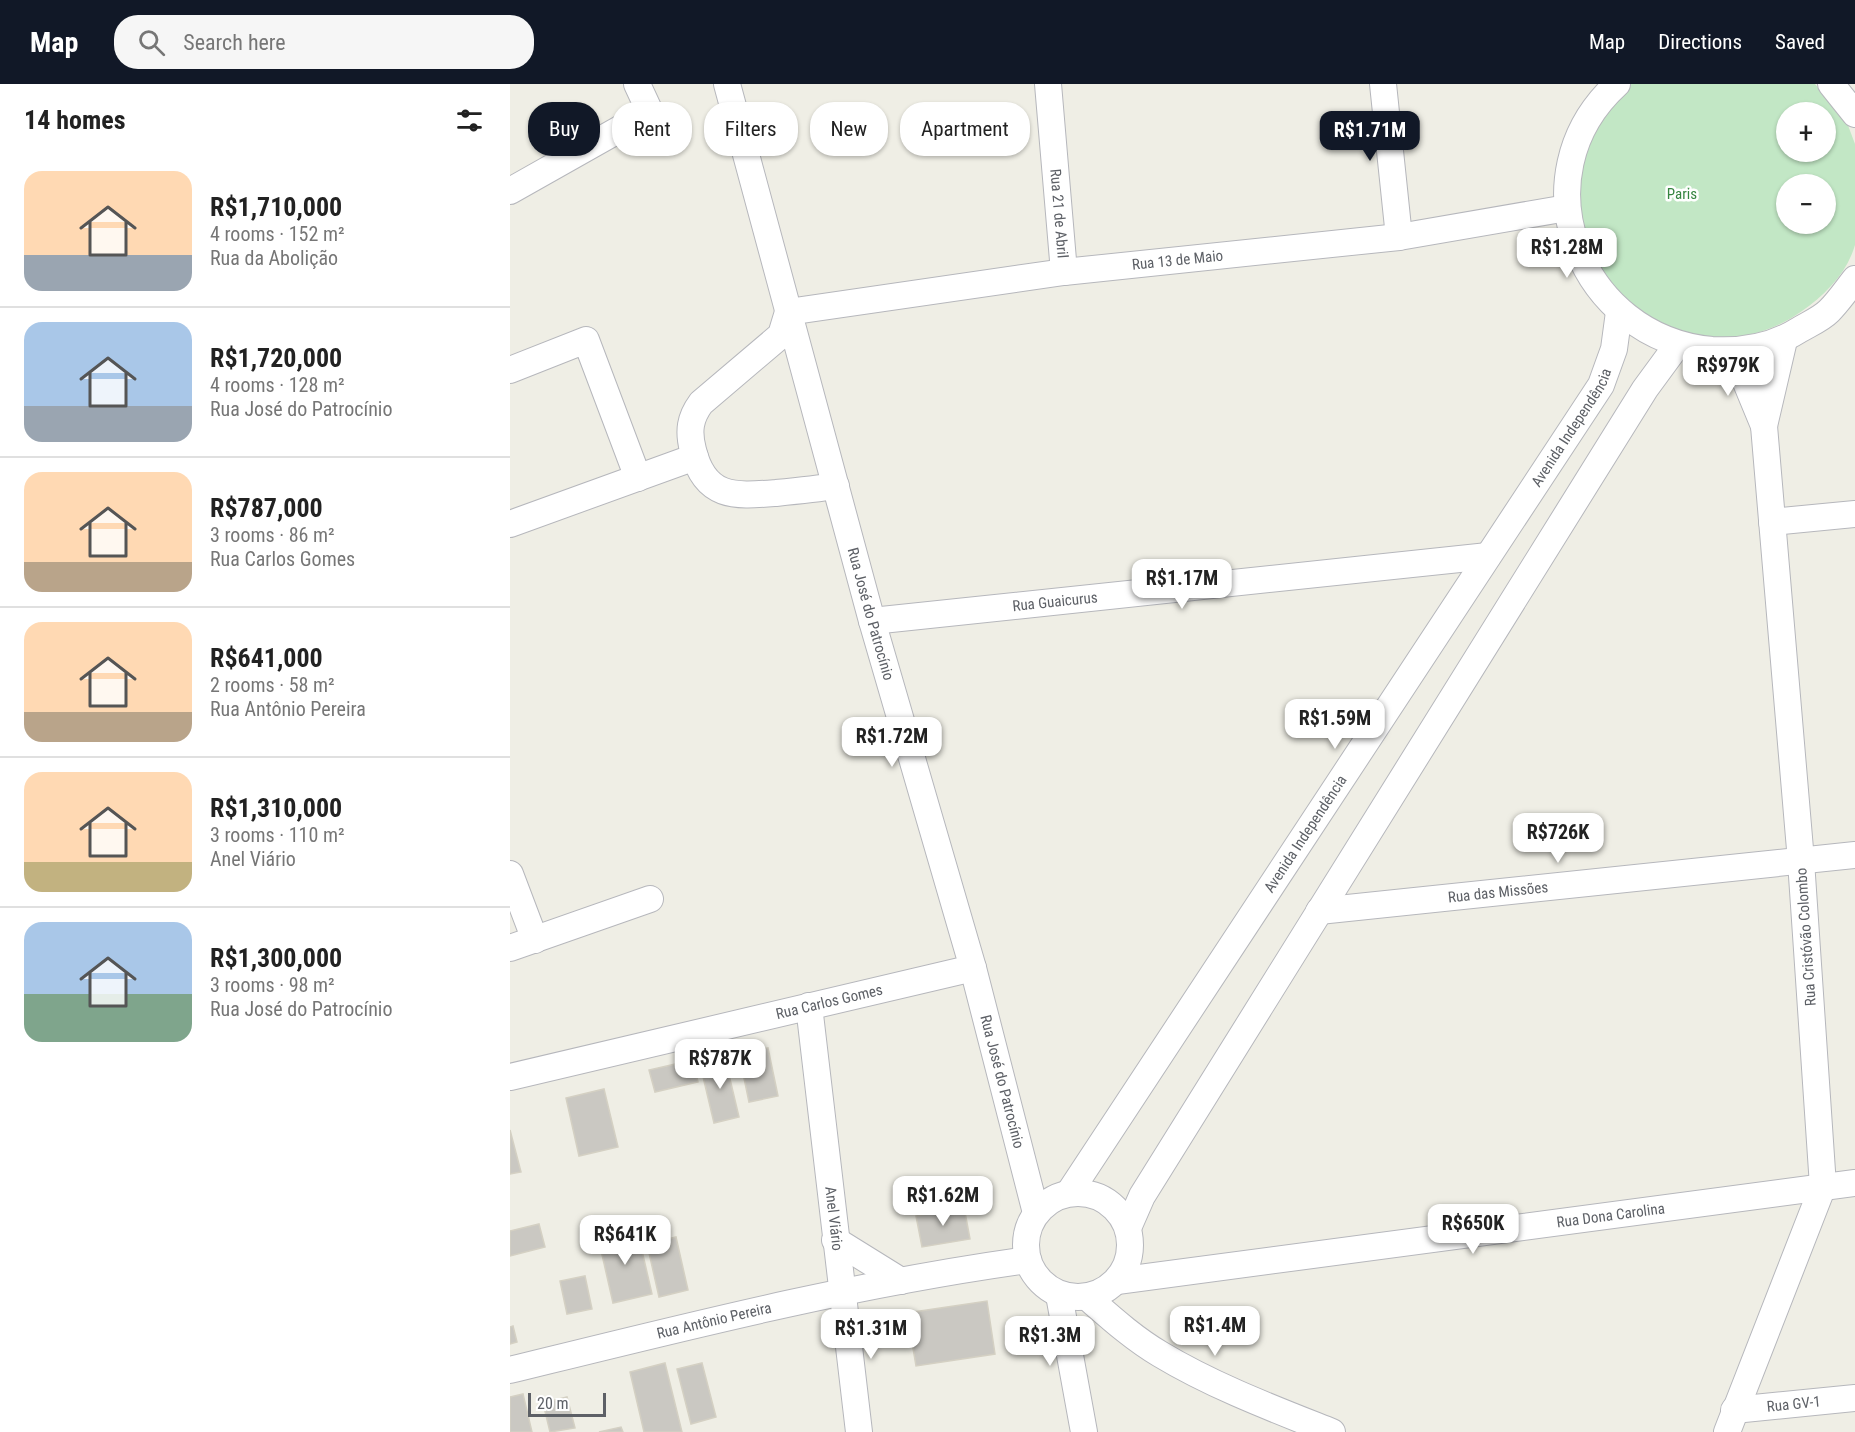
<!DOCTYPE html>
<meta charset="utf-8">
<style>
:root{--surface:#fff;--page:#f6f6f6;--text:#222;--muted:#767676;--line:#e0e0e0;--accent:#111827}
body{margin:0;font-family:"Roboto Condensed",sans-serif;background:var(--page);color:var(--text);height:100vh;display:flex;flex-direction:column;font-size:22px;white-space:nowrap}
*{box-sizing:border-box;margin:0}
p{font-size:20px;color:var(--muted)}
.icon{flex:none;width:33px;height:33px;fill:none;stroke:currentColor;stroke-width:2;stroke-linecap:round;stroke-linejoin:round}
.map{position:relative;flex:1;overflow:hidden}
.sheet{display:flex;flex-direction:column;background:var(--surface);width:510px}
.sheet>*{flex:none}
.hud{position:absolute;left:18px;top:18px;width:570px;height:54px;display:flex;gap:12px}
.fabs{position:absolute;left:1266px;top:18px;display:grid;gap:12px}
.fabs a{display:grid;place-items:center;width:60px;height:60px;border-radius:50%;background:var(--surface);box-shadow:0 2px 4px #0004;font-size:30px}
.scale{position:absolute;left:18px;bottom:15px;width:78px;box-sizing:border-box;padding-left:6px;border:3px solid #5d6066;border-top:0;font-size:16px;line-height:21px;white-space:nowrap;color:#5d6066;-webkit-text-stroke:4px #fff;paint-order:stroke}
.price{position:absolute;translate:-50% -51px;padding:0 14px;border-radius:12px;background:#fff;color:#222;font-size:20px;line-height:39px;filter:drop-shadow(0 2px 3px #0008)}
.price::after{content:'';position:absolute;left:50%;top:36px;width:18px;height:14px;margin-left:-9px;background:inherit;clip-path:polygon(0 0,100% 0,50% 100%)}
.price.current{background:var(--accent);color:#fff}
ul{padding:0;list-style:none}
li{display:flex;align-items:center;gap:18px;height:150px;padding:0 24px}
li+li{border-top:2px solid var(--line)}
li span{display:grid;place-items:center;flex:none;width:168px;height:120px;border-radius:18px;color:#555}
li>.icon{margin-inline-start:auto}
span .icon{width:72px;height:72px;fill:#fffc;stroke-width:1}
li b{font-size:26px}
h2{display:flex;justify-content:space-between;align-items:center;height:72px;padding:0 24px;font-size:26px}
.tag{padding:0 21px;border-radius:24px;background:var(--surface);box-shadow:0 2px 4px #0004;font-size:21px;line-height:54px}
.tag.current{background:var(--accent);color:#fff}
header{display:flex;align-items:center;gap:36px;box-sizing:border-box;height:84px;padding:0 30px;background:var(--accent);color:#fff}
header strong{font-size:28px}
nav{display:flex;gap:33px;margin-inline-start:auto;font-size:21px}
.search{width:420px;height:54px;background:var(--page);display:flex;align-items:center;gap:15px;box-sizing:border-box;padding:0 21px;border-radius:24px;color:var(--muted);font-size:22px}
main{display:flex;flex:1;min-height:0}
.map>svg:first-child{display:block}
</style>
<header>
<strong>Map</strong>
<div class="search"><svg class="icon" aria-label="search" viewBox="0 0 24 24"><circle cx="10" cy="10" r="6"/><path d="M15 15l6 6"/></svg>Search here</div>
<nav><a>Map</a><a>Directions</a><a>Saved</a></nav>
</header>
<main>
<section class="sheet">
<h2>14 homes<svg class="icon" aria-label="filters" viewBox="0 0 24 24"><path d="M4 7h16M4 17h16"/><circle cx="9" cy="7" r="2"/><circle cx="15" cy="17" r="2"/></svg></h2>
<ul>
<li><span style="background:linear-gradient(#ffd9b3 70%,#9aa5b1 0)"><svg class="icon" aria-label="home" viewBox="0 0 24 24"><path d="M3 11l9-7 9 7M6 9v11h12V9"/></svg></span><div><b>R$1,710,000</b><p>4 rooms · 152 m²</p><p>Rua da Abolição</p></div></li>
<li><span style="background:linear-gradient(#a9c7e8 70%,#9aa5b1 0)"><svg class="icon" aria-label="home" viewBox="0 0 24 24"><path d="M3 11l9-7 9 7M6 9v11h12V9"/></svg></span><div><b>R$1,720,000</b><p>4 rooms · 128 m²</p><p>Rua José do Patrocínio</p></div></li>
<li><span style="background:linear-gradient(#ffd9b3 75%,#b9a48a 0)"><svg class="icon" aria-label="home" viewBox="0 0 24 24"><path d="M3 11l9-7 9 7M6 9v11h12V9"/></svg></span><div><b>R$787,000</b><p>3 rooms · 86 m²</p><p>Rua Carlos Gomes</p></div></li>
<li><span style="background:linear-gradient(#ffd9b3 75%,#b9a48a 0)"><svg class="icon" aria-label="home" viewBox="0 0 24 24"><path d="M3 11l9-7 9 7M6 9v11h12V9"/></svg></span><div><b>R$641,000</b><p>2 rooms · 58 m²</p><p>Rua Antônio Pereira</p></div></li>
<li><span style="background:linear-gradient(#ffd9b3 75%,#c2b280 0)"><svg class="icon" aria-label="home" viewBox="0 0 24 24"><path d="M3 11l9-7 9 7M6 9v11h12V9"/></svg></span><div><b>R$1,310,000</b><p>3 rooms · 110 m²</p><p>Anel Viário</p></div></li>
<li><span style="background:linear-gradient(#a9c7e8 60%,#7fa58c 0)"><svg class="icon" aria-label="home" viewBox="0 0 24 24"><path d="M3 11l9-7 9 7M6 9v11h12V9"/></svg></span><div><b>R$1,300,000</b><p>3 rooms · 98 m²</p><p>Rua José do Patrocínio</p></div></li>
</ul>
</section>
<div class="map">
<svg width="1345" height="1348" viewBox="0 0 1345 1348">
<rect width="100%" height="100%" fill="#efeee5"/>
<path fill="#c2e7c5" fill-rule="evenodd" d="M1119,0H1305L1336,36L1345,60V161C1337,189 1315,211 1292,227C1182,305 1039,199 1071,71C1078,42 1099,20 1119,0ZM1276,28H1316V68H1276ZM1276,100H1316V140H1276Z"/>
<g fill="#cac8c2" stroke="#d4d0c3" stroke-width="1.5">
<polygon points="258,964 268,1012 239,1018 229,970"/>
<polygon points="215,974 229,1033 204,1039 190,980"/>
<polygon points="183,976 188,998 145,1008 139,986"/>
<polygon points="94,1005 108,1063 69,1072 56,1014"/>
<polygon points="0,1046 11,1088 0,1090"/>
<polygon points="454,1123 460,1155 412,1163 406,1132"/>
<polygon points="29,1140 35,1163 0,1172 0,1147"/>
<polygon points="127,1145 142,1210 103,1219 88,1153"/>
<polygon points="166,1153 178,1206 149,1213 137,1160"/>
<polygon points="75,1192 82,1225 57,1230 50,1197"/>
<polygon points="477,1217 485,1270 406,1282 397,1229"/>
<polygon points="3,1242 7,1258 0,1260 0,1243"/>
<polygon points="155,1279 172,1348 134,1348 120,1288"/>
<polygon points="192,1279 206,1333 181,1340 167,1285"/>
<polygon points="13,1310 22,1348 0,1348 0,1313"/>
<polygon points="57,1313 65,1344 40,1348 33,1319"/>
<polygon points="111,1343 113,1348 89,1348"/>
</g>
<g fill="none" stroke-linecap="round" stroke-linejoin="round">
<g stroke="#b6b7bc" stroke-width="28">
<g id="minor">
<path id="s1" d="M217,0L362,537L463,884L526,1129"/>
<path id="s2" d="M538,0L554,188"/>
<polyline points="873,0 889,153"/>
<path d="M1107,0C1006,92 1069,254 1202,266C1234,268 1262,263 1289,246C1299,240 1311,235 1319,227C1329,217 1337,205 1345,195"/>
<polyline points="1321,0 1345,30"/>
<polyline points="0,107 140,28 127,0"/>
<path id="s3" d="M278,228L554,188L889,153L1057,124"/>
<path d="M278,228L271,251L191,319C180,334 178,347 183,366C195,415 225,412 266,409C286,407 306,405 326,402"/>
<polyline points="0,286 76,256 128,394"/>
<polyline points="1254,342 1274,256"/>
<polyline points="1262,438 1345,430"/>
<polyline points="0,440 185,373"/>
<path id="s4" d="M362,537L978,472"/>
<polyline points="0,790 25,856"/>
<path id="s5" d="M809,827L1345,771"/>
<polyline points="0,864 140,815"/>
<path id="s6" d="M299,922L349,1348"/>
<path id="s7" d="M0,993L463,884"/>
<circle cx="568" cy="1161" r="52"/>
<path id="s8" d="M559,1109L1091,301L1104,265L1109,228"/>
<polyline points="618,1144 632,1112 1135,305 1168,260"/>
<polyline points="325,1156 391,1197"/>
<path id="s9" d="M607,1197L1345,1099"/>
<polyline points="549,1211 574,1348"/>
<path d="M577,1213C600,1233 623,1254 650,1270C703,1302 764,1325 822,1348"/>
<path id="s10" d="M0,1286C171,1244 343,1200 518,1176"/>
<path id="s11" d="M1224,1326L1345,1314"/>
<polyline points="1217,1348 1313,1102 1291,777 1254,342 1223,267"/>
</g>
</g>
<use href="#minor" stroke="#fff" stroke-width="26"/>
</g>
<g text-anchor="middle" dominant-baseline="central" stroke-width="5" stroke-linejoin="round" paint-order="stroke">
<g font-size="15" fill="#358540" stroke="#fff">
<text x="1172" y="110">Paris</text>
</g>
<g font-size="15" fill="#5d6066" stroke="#fff">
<text stroke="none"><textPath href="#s2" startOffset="130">Rua 21 de Abril</textPath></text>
<text stroke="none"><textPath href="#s3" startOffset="393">Rua 13 de Maio</textPath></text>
<text stroke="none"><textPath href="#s8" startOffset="916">Avenida Independência</textPath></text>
<text stroke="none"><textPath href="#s4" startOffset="184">Rua Guaicurus</textPath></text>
<text stroke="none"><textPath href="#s1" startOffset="549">Rua José do Patrocínio</textPath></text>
<text stroke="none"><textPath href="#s8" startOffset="430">Avenida Independência</textPath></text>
<text stroke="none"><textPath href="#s5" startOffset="180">Rua das Missões</textPath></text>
<text transform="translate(1296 853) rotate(-94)">Rua Cristóvão Colombo</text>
<text stroke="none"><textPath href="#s7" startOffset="328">Rua Carlos Gomes</textPath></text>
<text stroke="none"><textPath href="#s1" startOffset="1035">Rua José do Patrocínio</textPath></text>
<text stroke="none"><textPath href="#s9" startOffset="498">Rua Dona Carolina</textPath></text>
<text stroke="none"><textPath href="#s6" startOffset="214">Anel Viário</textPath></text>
<text stroke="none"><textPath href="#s10" startOffset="210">Rua Antônio Pereira</textPath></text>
<text stroke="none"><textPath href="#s11" startOffset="60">Rua GV-1</textPath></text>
</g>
</g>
</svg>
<div class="fabs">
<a>+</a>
<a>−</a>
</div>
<div class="scale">20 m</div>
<b class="price current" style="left:860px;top:78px">R$1.71M</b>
<b class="price" style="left:1057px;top:195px">R$1.28M</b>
<b class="price" style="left:1218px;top:313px">R$979K</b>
<b class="price" style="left:672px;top:526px">R$1.17M</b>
<b class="price" style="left:825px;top:666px">R$1.59M</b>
<b class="price" style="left:382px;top:684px">R$1.72M</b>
<b class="price" style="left:1048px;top:780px">R$726K</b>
<b class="price" style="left:210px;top:1006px">R$787K</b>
<b class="price" style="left:433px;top:1143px">R$1.62M</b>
<b class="price" style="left:963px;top:1171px">R$650K</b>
<b class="price" style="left:115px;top:1182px">R$641K</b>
<b class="price" style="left:705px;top:1273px">R$1.4M</b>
<b class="price" style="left:361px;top:1276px">R$1.31M</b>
<b class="price" style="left:540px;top:1283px">R$1.3M</b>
<div class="hud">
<a class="tag current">Buy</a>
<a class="tag">Rent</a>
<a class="tag">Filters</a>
<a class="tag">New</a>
<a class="tag">Apartment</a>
</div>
</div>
</main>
